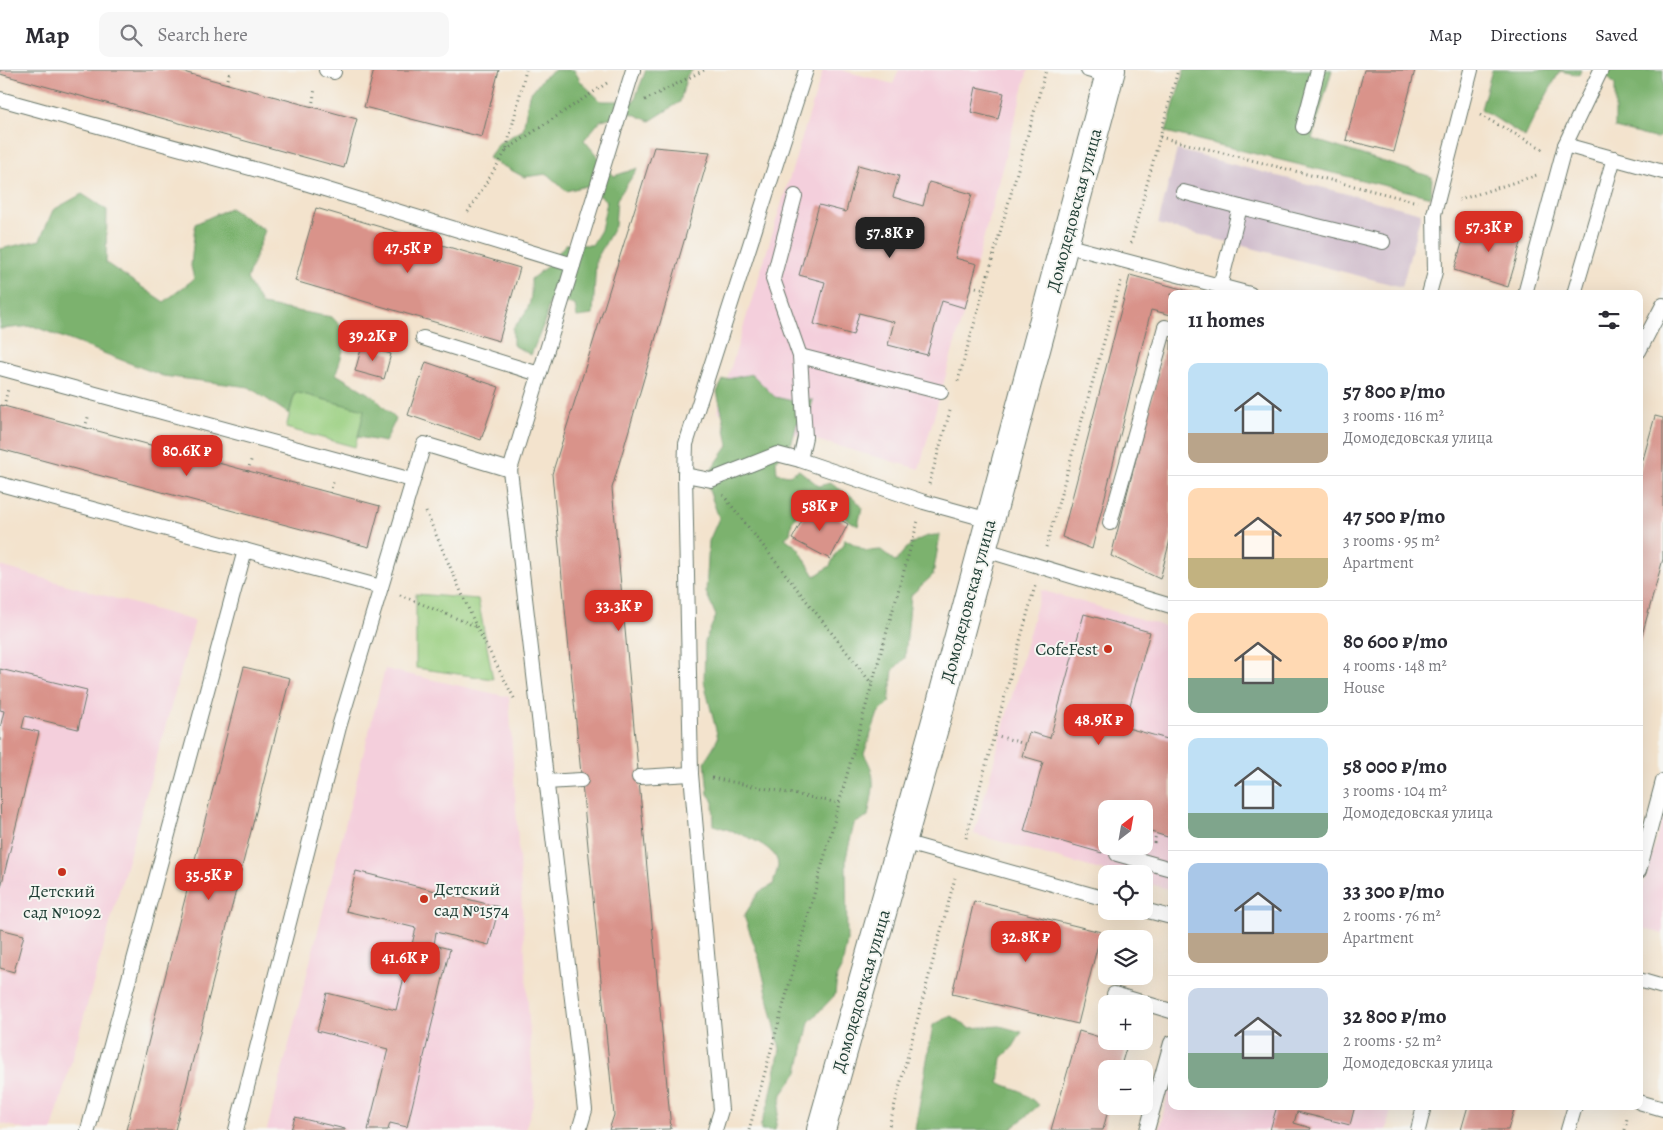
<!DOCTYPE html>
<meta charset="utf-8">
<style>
:root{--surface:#fff;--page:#f7f7f7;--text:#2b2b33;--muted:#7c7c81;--line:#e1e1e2;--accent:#d93025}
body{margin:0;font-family:Alegreya,serif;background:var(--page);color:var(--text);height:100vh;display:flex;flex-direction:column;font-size:19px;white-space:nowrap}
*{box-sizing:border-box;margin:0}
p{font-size:16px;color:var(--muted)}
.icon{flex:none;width:28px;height:28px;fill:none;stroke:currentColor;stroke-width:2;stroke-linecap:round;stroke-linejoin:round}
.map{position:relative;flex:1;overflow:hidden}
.panel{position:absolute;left:1168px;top:220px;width:475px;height:820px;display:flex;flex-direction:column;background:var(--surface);border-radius:10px;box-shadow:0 5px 20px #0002}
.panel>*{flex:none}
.needle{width:32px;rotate:31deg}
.tools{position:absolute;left:1098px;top:730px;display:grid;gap:10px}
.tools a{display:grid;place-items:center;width:55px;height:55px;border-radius:10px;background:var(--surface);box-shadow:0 5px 20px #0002;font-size:25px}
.price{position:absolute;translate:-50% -42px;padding:0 11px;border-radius:10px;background:var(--accent);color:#fff;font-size:16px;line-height:32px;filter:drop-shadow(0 1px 2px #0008)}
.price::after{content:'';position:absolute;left:50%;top:30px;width:15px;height:11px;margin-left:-8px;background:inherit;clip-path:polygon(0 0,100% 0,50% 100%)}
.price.selected{background:#222;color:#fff}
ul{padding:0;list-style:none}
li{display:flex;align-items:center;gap:15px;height:125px;padding:0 20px}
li+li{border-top:1px solid var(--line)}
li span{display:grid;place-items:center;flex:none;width:140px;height:100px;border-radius:10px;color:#555}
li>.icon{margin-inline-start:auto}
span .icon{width:60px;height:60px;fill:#fffc;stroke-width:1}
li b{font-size:21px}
h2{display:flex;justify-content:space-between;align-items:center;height:60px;padding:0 20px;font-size:21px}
header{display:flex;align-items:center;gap:30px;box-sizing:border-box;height:70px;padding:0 25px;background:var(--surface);border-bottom:1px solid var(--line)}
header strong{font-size:24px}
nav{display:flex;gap:28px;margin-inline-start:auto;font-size:18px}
.search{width:350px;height:45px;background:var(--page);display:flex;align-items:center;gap:12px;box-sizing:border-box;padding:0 18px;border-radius:10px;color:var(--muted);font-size:19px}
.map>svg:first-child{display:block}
</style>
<header>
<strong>Map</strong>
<div class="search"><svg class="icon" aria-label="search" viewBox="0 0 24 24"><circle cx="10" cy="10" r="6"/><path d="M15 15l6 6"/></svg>Search here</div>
<nav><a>Map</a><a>Directions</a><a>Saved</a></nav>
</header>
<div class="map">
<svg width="1663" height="1060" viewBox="0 0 1663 1060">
<rect width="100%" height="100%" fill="#f6f6f2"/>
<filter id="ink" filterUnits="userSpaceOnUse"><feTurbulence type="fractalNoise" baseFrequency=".02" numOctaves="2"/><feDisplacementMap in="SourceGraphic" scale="10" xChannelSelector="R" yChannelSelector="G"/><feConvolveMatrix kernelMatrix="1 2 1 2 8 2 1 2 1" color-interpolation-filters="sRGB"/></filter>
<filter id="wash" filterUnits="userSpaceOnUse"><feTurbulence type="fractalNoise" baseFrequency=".0096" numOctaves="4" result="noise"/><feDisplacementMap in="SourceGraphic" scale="20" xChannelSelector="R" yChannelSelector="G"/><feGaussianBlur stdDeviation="1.12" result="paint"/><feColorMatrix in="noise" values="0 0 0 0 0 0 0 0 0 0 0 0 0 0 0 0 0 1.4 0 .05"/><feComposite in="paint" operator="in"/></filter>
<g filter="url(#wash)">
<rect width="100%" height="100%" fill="#f3e3cd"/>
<g fill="#f4cfdc" fill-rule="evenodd">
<polygon points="823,0 841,0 893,14 899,0 1028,0 965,238 919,399 717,342"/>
<polygon points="0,496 195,551 52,1060 26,1060 0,1053"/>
<path d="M1041,520L1171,558V820L1144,812V804H1114L974,764ZM1106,739H1144V776H1106Z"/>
<polygon points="385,599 509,627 534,1031 525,1060 267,1060"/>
<polygon points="1663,745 1663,864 1639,857 1639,832"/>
<polygon points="1171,1013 1171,1036 1392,1036 1386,1060 1159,1060"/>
</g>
<polygon fill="#d0bdcc" points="1177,80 1421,143 1402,217 1158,154"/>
<g fill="#9acf80" stroke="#5c865a">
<polygon points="295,322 365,340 355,377 286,358"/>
<polygon points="416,524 478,529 493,609 416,598"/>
</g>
<g fill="#7bb26e" stroke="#4d7851">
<path d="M555,0H574L581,12L601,31H634L646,0H693L687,5L680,32L650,51L631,43L601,50L584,70L614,106L638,98L617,129L615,156L596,190L593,245L577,247L575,235L550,229L545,251L531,285L513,275V258C530,240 532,233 531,209L545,198L566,174L592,175L601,160L607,131L586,116L566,121L547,104L524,107L488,88L499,73L523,60L529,25L544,7Z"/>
<polygon points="1184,0 1332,0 1312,69 1432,107 1431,127 1166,62"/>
<polygon points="1492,0 1581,0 1579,5 1560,1 1536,44 1525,67 1481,39"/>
<polygon points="1610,0 1663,0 1663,64 1658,69 1615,58 1615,15 1607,6"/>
<polygon points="82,124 107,140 106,193 164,232 194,209 191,196 195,154 230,138 265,160 247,209 262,235 332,247 348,264 336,304 374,327 396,349 385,372 358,367 364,340 295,322 289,344 249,317 163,306 33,256 0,259 0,179 40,170 53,140"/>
<path d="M752,304L775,327L793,331L813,330L809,346L797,353L792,372L776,391L777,403L789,405L799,400L819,416L830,413L854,428L862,437L858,456L822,433L811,430L792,452L790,464L785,468L798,478L815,506L830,496L836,483L844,475L845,469L866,481L881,480L896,492C905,476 921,464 940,465L933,505L911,525L905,588L893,600L889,633L878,643L864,684C878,707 873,720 868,746L854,754L846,788L847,871L842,897L837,906L835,925L809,952L798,1002L782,1024L775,1060H761V1054L769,1033L780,979L759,888L744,846L759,822L773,815C774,809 777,802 778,796C779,774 731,761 714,755L713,731L708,724L705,692L718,668L704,612L705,571L716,546L706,522L709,471L719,448L705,409L728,376L723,347L717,322L723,310Z"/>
<polygon points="951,946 969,958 1000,956 1022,962 1013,977 1002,988 999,1013 1021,1021 1039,1035 1010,1060 915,1060 933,955"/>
</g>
<g id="blocks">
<g fill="#d9938a">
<polygon points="0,0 176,0 357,49 344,98 0,4"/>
<polygon points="374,0 499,0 482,67 364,37"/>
<polygon points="1364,0 1415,0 1394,82 1346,70"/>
<polygon points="976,17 1004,23 998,49 971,42"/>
<polygon points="654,77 710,82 612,418 671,1059 609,1060 614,1045 552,404"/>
<polygon points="858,95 899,106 893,127 923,136 929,112 972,124 955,188 977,194 965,238 942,231 927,285 888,275 894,252 859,243 853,265 814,254 825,212 799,205 819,135 846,142"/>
<polygon points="316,138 520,198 499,271 295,211"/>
<polygon points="1469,150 1523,166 1508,217 1454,200"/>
<polygon points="1130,205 1200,224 1171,224 1171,245 1151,240 1092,479 1062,467"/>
<polygon points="1167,269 1171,271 1171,466 1160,509 1111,486"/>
<polygon points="362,276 391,284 384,309 355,301"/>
<polygon points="426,292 499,317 481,370 408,345"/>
<polygon points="0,335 380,436 369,477 0,379"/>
<polygon points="1655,346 1663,348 1663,489 1639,576 1639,404"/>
<polygon points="811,434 848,454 830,489 792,469"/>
<polygon points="1084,544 1150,562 1124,657 1171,670 1171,768 1144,760 1144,739 1126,739 1115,736 1114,739 1106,739 1106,767 1102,783 1024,761 1043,692 1022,686 1029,662 1050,668"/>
<polygon points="244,597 290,608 186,1017 175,1060 126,1060"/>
<polygon points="0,599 87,620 78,659 25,646 22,658 39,662 1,817 0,658 4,641 0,640"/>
<polygon points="356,801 499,837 489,875 436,862 434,875 450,879 407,1057 390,1053 388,1060 368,1060 388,979 317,961 327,923 396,940 416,858 346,841"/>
<polygon points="974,831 1101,862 1078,954 952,924"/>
<polygon points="0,859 24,865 14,902 0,898"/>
<polygon points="1079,961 1106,969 1106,971 1113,971 1127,975 1120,999 1106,999 1106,1036 1109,1036 1103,1060 1051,1060"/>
<polygon points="1277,1036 1355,1036 1350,1055 1297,1042 1294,1053 1311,1058 1310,1060 1270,1060"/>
<polygon points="1468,1036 1515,1036 1508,1060 1461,1060"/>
<polygon points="295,1047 345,1059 345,1060 291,1060"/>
</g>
</g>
</g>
<g filter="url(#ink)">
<use href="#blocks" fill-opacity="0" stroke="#69776a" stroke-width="1"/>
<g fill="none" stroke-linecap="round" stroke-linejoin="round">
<g stroke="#69776a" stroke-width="16">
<g id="lane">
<polyline points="326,0 334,2 334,0"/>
<polyline points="1088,0 1109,6"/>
<polyline points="1601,0 1565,75 1663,102"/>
<polyline points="0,29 305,113 573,195"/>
<polyline points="1303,57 1318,0"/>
<polyline points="1183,122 1240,137 1220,216"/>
<polyline points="795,126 773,209 800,286 805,367 800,390"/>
<polyline points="1240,137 1383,172"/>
<polyline points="1065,175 1250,224"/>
<polyline points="1429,224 1435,202 1434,144 1471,0"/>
<polyline points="1525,224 1565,75"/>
<polyline points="1574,224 1614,88"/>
<polyline points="423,268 539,304"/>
<polyline points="1639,281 1663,235"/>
<polyline points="800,286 941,322"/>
<polyline points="0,298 412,410"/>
<polyline points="510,400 585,1040 579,1060"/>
<polyline points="685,405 711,410 777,384 800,390 924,432 989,450"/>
<polyline points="0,414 381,517"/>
<polyline points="1110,453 1165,257 1171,259"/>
<polyline points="982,479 1171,536"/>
<polyline points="639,707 691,704"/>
<polyline points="546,712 581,710"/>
<polyline points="903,772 1106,829"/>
<polyline points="1117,784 1171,799"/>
<polyline points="1639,801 1663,711"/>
<polyline points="1144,840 1171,847"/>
<polyline points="1639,910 1663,917"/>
<polyline points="1114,924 1171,941"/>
<polyline points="1639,1032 1663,1039"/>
<polyline points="88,1060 245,480"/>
<polyline points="236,1060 339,657 424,374 510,400 633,0"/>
<polyline points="715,1060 721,1040 691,704 685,405 686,374 806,0"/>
<polyline points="1147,1060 1171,973"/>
<polyline points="1418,1060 1424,1036"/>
<polyline points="1568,1060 1575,1036"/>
</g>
</g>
<g stroke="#69776a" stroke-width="30">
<polyline id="secondary" points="821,1060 941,633 1111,0"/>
</g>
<g stroke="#69776a" stroke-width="3" stroke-dasharray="1 4" stroke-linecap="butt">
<polyline points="227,14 230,0"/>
<polyline points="645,30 704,0"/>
<polyline points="312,37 315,18"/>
<polyline points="1480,45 1543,79"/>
<polyline points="1160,67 1417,132"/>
<polyline points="506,80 607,13"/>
<polyline points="1459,130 1537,105"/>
<polyline points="468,142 506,81 526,0"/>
<polyline points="1131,173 1178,0"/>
<polyline points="971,216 984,219"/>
<polyline points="958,311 1046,0"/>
<polyline points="4,336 8,319"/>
<polyline points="85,358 89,344"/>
<polyline points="167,380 170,366"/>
<polyline points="248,401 252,387"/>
<polyline points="929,414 950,341"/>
<polyline points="330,423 334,409"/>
<polyline points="723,425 872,614"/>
<polyline points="426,442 476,556 515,630"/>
<polyline points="1046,477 1121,211"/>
<polyline points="400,525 475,556"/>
<polyline points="995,665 1025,674"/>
<polyline points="712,708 839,733"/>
<polyline points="966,768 1035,516"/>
<polyline points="1154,773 1156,764"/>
<polyline points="749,1060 872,614 918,451"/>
<polyline points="888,1060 955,808"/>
<polyline points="1625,1060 1627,1048"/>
</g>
<use href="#lane" stroke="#fff" stroke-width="14"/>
<use href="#secondary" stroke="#fff" stroke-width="28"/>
</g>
</g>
<g fill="#c8321e" stroke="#f6f6f2" stroke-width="2">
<circle cx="1108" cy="579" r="5"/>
<circle cx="62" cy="802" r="5"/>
<circle cx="424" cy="829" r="5"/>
</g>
<g text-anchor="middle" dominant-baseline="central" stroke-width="4" stroke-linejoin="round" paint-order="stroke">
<g font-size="18" fill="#1f3d34" stroke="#f6f6f2">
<text transform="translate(1074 140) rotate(-75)">Домодедовская улица</text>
<text transform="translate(968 531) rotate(-75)">Домодедовская улица</text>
<text transform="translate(861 921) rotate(-74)">Домодедовская улица</text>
</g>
<g font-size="18" fill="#1f3d34" stroke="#f6f6f2" text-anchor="end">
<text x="1098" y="579">CofeFest</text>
<text x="434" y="819" text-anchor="start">Детский<tspan x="434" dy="21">сад №1574</tspan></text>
<text x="62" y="821" text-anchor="middle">Детский<tspan x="62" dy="21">сад №1092</tspan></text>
</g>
</g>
</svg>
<div class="tools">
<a><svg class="needle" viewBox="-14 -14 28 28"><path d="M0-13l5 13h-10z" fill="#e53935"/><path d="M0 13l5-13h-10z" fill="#7c7c81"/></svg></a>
<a><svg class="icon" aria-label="locate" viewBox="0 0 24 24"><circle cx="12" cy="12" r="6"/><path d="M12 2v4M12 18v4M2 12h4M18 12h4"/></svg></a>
<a><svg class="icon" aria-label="layers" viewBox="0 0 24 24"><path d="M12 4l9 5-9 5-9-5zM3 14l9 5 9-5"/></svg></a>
<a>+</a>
<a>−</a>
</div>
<b class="price" style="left:1489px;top:183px">57.3K ₽</b>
<b class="price selected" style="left:890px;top:189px">57.8K ₽</b>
<b class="price" style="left:408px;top:204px">47.5K ₽</b>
<b class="price" style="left:373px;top:292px">39.2K ₽</b>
<b class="price" style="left:187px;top:407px">80.6K ₽</b>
<b class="price" style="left:820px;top:462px">58K ₽</b>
<b class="price" style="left:619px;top:562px">33.3K ₽</b>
<b class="price" style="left:1099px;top:676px">48.9K ₽</b>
<b class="price" style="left:209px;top:831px">35.5K ₽</b>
<b class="price" style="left:1026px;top:893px">32.8K ₽</b>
<b class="price" style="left:405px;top:914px">41.6K ₽</b>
<section class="panel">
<h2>11 homes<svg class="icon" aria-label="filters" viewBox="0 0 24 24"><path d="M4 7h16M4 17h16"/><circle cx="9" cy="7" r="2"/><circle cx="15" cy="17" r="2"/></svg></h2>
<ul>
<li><span style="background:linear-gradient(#bfe0f5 70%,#b9a48a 0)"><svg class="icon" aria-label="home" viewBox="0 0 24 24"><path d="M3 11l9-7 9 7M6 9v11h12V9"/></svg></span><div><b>57 800 ₽/mo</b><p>3 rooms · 116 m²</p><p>Домодедовская улица</p></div></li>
<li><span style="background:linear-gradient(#ffd9b3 70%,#c2b280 0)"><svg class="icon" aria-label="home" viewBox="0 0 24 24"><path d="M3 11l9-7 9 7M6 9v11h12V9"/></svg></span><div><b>47 500 ₽/mo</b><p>3 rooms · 95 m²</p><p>Apartment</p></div></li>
<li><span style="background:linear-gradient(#ffd9b3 65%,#7fa58c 0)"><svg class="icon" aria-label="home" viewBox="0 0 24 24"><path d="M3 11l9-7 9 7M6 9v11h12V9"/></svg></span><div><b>80 600 ₽/mo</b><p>4 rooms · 148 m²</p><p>House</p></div></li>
<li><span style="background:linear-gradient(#bfe0f5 75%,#7fa58c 0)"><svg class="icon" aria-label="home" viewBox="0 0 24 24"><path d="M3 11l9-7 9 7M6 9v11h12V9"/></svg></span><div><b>58 000 ₽/mo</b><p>3 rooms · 104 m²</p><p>Домодедовская улица</p></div></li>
<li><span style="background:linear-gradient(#a9c7e8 70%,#b9a48a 0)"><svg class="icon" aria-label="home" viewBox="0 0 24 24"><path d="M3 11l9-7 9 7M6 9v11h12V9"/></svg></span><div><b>33 300 ₽/mo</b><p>2 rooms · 76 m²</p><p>Apartment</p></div></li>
<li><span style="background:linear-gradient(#c9d6e8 65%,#7fa58c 0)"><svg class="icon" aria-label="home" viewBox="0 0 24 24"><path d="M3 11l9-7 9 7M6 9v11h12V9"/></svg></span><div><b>32 800 ₽/mo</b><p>2 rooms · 52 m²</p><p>Домодедовская улица</p></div></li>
</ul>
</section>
</div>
